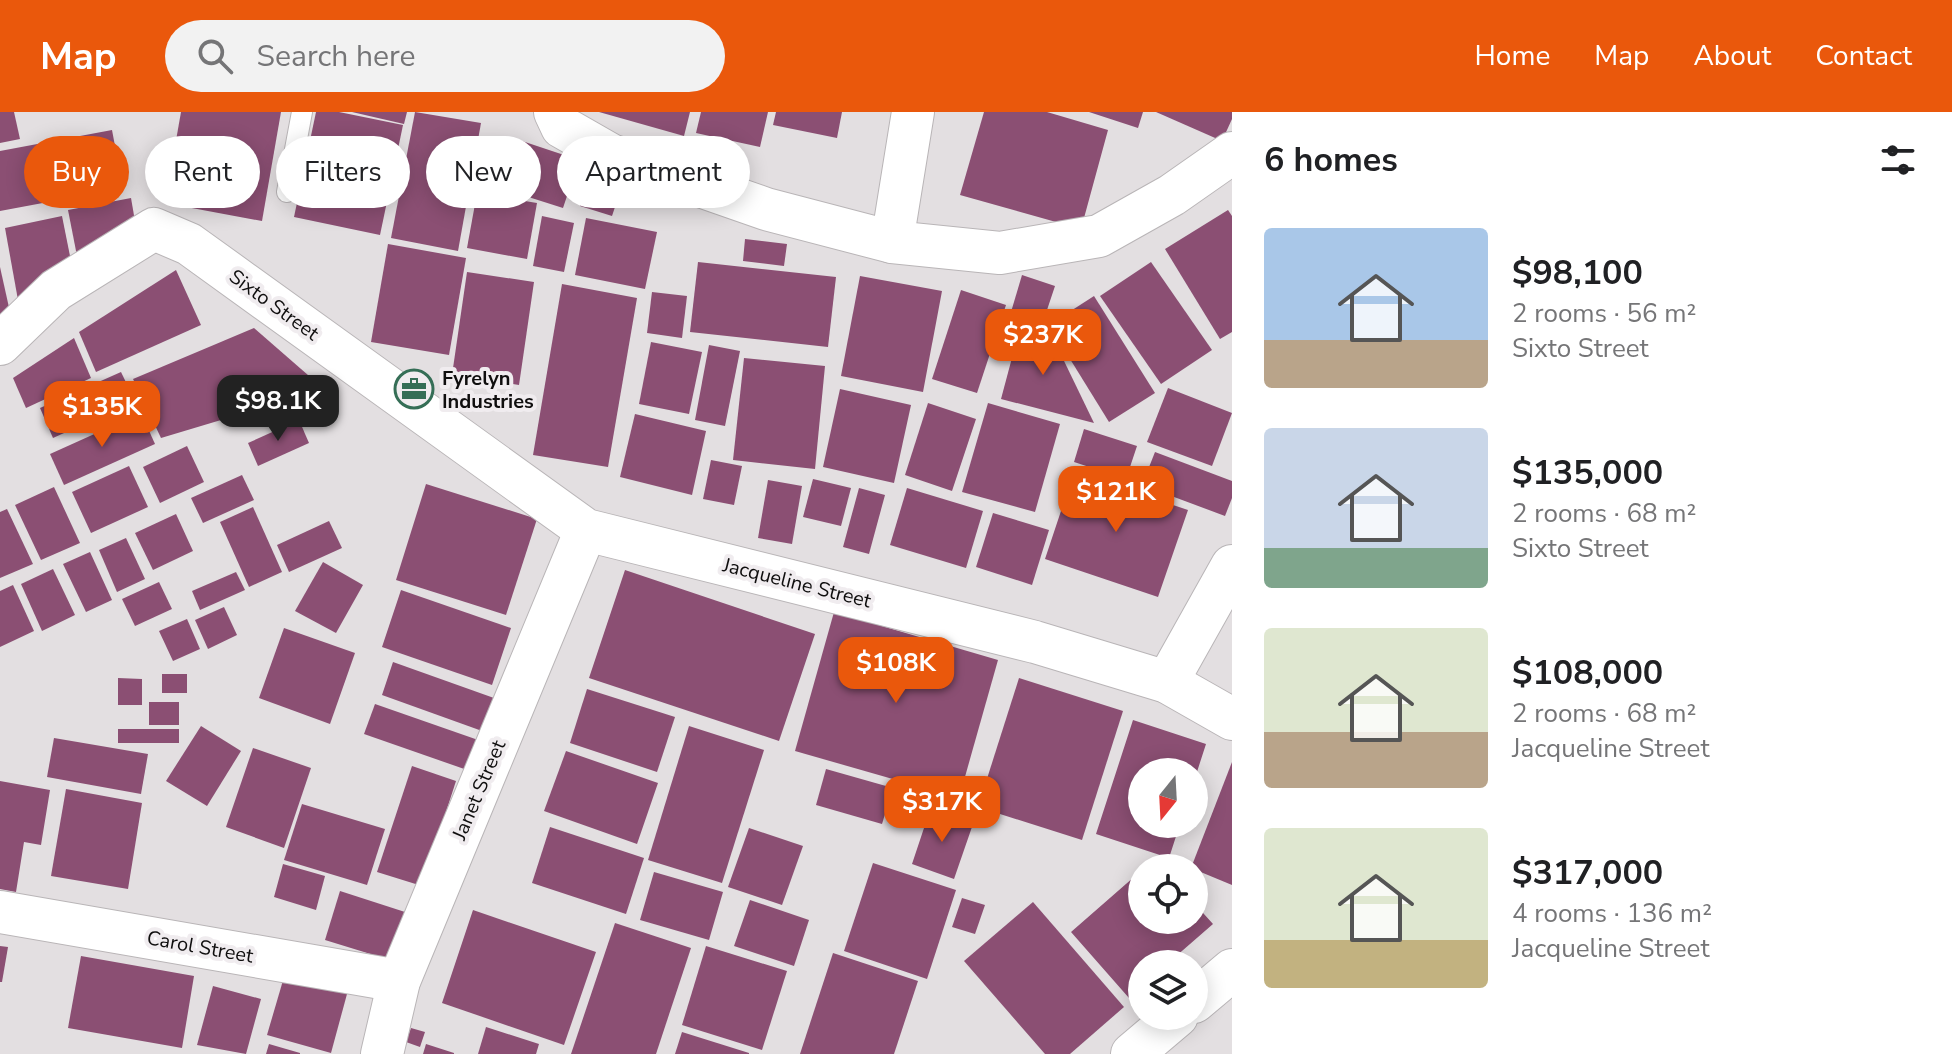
<!DOCTYPE html>
<meta charset="utf-8">
<style>
:root{--surface:#fff;--page:#f2f2f2;--text:#202124;--muted:#757577;--accent:#ea580c}
body{margin:0;font-family:"Nunito Sans",sans-serif;background:var(--page);color:var(--text);height:100vh;display:flex;flex-direction:column;font-size:30px;white-space:nowrap}
*{box-sizing:border-box;margin:0}
p{font-size:26px;color:var(--muted)}
.icon{flex:none;width:44px;height:44px;fill:none;stroke:currentColor;stroke-width:2;stroke-linecap:round;stroke-linejoin:round}
.map{position:relative;flex:1;overflow:hidden}
.side{display:flex;flex-direction:column;background:var(--surface);width:720px}
.side>*{flex:none}
.hud{position:absolute;left:24px;top:24px;width:760px;height:72px;display:flex;gap:16px}
.needle{width:52px;rotate:198deg}
.fabs{position:absolute;left:1128px;top:646px;display:grid;gap:16px}
.fabs a{display:grid;place-items:center;width:80px;height:80px;border-radius:50%;background:var(--surface);box-shadow:0 4px 20px #0003;font-size:40px}
.price{position:absolute;translate:-50% -68px;padding:0 18px;border-radius:16px;background:var(--accent);color:#fff;font-size:26px;line-height:52px;filter:drop-shadow(0 2px 4px #0008)}
.price::after{content:'';position:absolute;left:50%;top:48px;width:24px;height:18px;margin-left:-12px;background:inherit;clip-path:polygon(0 0,100% 0,50% 100%)}
.price.on{background:#222;color:#fff}
ul{padding:0;list-style:none}
li{display:flex;align-items:center;gap:24px;height:200px;padding:0 32px}
li span{display:grid;place-items:center;flex:none;width:224px;height:160px;border-radius:8px;color:#555}
li>.icon{margin-inline-start:auto}
span .icon{width:96px;height:96px;fill:#fffc;stroke-width:1}
li b{font-size:34px}
h2{display:flex;justify-content:space-between;align-items:center;height:96px;padding:0 32px;font-size:34px}
.tag{padding:0 28px;border-radius:36px;background:var(--surface);box-shadow:0 4px 20px #0003;font-size:28px;line-height:72px}
.tag.on{background:var(--accent);color:#fff}
header{display:flex;align-items:center;gap:48px;box-sizing:border-box;height:112px;padding:0 40px;background:var(--accent);color:#fff}
header strong{font-size:38px}
nav{display:flex;gap:44px;margin-inline-start:auto;font-size:28px}
.search{width:560px;height:72px;background:var(--page);display:flex;align-items:center;gap:20px;box-sizing:border-box;padding:0 28px;border-radius:44px;color:var(--muted);font-size:30px}
main{display:flex;flex:1;min-height:0}
.map>svg:first-child{display:block}
</style>
<header>
<strong>Map</strong>
<div class="search"><svg class="icon" aria-label="search" viewBox="0 0 24 24"><circle cx="10" cy="10" r="6"/><path d="M15 15l6 6"/></svg>Search here</div>
<nav><a>Home</a><a>Map</a><a>About</a><a>Contact</a></nav>
</header>
<main>
<div class="map">
<svg width="1232" height="942" viewBox="0 0 1232 942">
<rect width="100%" height="100%" fill="#e3dfe1"/>
<g fill="#8b4f73">
<polygon points="0,0 14,0 20,27 0,31"/>
<polygon points="181,0 281,0 262,109 165,91"/>
<polygon points="316,0 339,0 403,13 380,123 294,105"/>
<polygon points="352,0 407,0 404,12"/>
<polygon points="415,0 481,11 458,139 391,126"/>
<polygon points="599,0 690,0 684,24"/>
<polygon points="701,0 768,0 760,35 696,21"/>
<polygon points="776,0 842,0 837,26 773,13"/>
<polygon points="984,0 1047,0 1108,18 1081,117 960,83"/>
<polygon points="1089,0 1143,0 1138,16"/>
<polygon points="1156,0 1232,0 1232,7 1222,29"/>
<polygon points="112,18 123,76 0,99 0,39"/>
<polygon points="519,28 579,48 563,96 503,77"/>
<polygon points="592,55 625,65 612,104 580,94"/>
<polygon points="477,81 537,91 527,147 467,136"/>
<polygon points="131,86 136,115 78,149 68,98"/>
<polygon points="1228,98 1232,104 1232,220 1220,227 1165,137"/>
<polygon points="62,104 71,149 18,188 5,116"/>
<polygon points="542,104 574,111 564,160 533,154"/>
<polygon points="586,106 657,120 645,177 575,163"/>
<polygon points="745,127 787,132 784,154 743,149"/>
<polygon points="388,132 466,146 449,243 371,230"/>
<polygon points="698,150 836,165 828,235 690,220"/>
<polygon points="1151,150 1212,238 1161,272 1100,184"/>
<polygon points="0,155 12,209 0,211"/>
<polygon points="176,158 201,213 96,260 79,220"/>
<polygon points="467,160 534,170 519,273 452,263"/>
<polygon points="1022,163 1055,174 1043,210 1011,200"/>
<polygon points="860,164 942,179 923,280 841,264"/>
<polygon points="562,172 637,186 608,355 533,343"/>
<polygon points="961,178 1006,193 977,281 932,267"/>
<polygon points="652,180 687,184 682,226 647,221"/>
<polygon points="1094,184 1155,281 1109,310 1049,213"/>
<polygon points="1021,212 1051,222 1094,311 1001,287"/>
<polygon points="254,216 324,277 161,326 133,267"/>
<polygon points="74,226 91,266 26,296 13,266"/>
<polygon points="651,230 702,240 689,302 639,292"/>
<polygon points="709,233 740,239 725,314 695,308"/>
<polygon points="744,246 825,254 815,357 733,348"/>
<polygon points="121,260 135,289 53,326 40,296"/>
<polygon points="1168,276 1232,301 1212,354 1147,330"/>
<polygon points="840,277 911,293 894,371 823,355"/>
<polygon points="928,291 976,307 952,379 905,363"/>
<polygon points="988,291 1060,312 1035,400 962,380"/>
<polygon points="141,301 155,332 64,373 50,342"/>
<polygon points="635,302 706,319 692,383 620,365"/>
<polygon points="299,308 309,331 258,354 248,331"/>
<polygon points="1084,317 1137,334 1126,367 1074,350"/>
<polygon points="187,334 204,370 160,391 143,355"/>
<polygon points="1155,340 1232,369 1232,386 1225,404 1142,373"/>
<polygon points="711,348 742,354 734,393 703,387"/>
<polygon points="129,354 148,395 91,421 72,380"/>
<polygon points="1074,360 1188,398 1158,485 1045,447"/>
<polygon points="242,363 254,388 203,411 191,386"/>
<polygon points="813,367 851,376 841,414 803,405"/>
<polygon points="768,368 802,374 792,432 758,426"/>
<polygon points="426,372 537,407 506,503 396,468"/>
<polygon points="54,375 80,431 41,448 15,393"/>
<polygon points="859,376 885,383 869,442 843,435"/>
<polygon points="907,376 983,399 966,456 890,433"/>
<polygon points="253,395 282,460 249,475 220,410"/>
<polygon points="7,397 33,452 0,466 0,400"/>
<polygon points="993,401 1049,418 1032,473 976,455"/>
<polygon points="176,402 193,439 153,458 135,421"/>
<polygon points="329,409 342,436 289,460 277,433"/>
<polygon points="126,426 145,467 117,480 99,438"/>
<polygon points="90,440 112,488 86,500 63,452"/>
<polygon points="323,450 363,473 336,521 295,499"/>
<polygon points="53,457 75,503 42,519 21,472"/>
<polygon points="625,458 815,522 779,629 589,566"/>
<polygon points="236,460 245,478 200,498 192,479"/>
<polygon points="159,470 172,497 135,514 122,487"/>
<polygon points="13,473 34,519 0,535 0,479"/>
<polygon points="401,478 511,516 492,573 382,535"/>
<polygon points="224,495 237,523 208,537 195,508"/>
<polygon points="834,500 998,548 959,686 795,639"/>
<polygon points="187,507 200,537 173,549 159,519"/>
<polygon points="284,516 355,541 330,612 259,586"/>
<polygon points="393,550 508,591 496,624 382,583"/>
<rect x="162" y="562" width="25" height="19"/>
<polygon points="118,566 142,567 142,593 118,593"/>
<polygon points="1019,566 1123,599 1082,728 978,695"/>
<polygon points="587,577 675,605 657,660 570,631"/>
<rect x="149" y="590" width="30" height="23"/>
<polygon points="375,592 481,629 470,659 364,622"/>
<polygon points="1133,608 1206,632 1195,666 1194,660 1142,660 1142,712 1180,712 1169,746 1096,722"/>
<polygon points="201,614 241,639 207,694 166,669"/>
<polygon points="689,614 764,638 722,771 648,748"/>
<rect x="118" y="617" width="61" height="14"/>
<polygon points="54,626 148,642 141,682 47,665"/>
<polygon points="253,636 311,656 284,736 226,715"/>
<polygon points="566,639 658,671 637,732 544,699"/>
<polygon points="1232,650 1232,773 1191,756"/>
<polygon points="412,654 456,669 422,774 377,760"/>
<polygon points="826,657 893,676 882,712 816,693"/>
<polygon points="0,669 50,678 41,733 24,730 16,780 0,777"/>
<polygon points="66,677 142,691 128,777 51,764"/>
<polygon points="302,692 385,717 367,773 284,748"/>
<polygon points="930,698 973,712 954,767 912,752"/>
<polygon points="550,715 644,746 626,802 532,771"/>
<polygon points="749,716 803,734 782,793 728,775"/>
<polygon points="873,751 956,778 927,867 844,839"/>
<polygon points="283,752 325,764 316,798 274,785"/>
<polygon points="1142,758 1142,808 1194,808 1194,791 1213,812 1167,852 1142,852 1142,874 1129,886 1071,820"/>
<polygon points="654,760 723,780 709,828 640,808"/>
<polygon points="340,779 405,800 390,848 325,828"/>
<polygon points="962,786 985,793 975,822 952,815"/>
<polygon points="750,788 809,808 794,854 734,834"/>
<polygon points="1033,790 1124,895 1070,942 1045,942 964,849"/>
<polygon points="473,798 596,840 564,933 442,891"/>
<polygon points="615,811 691,836 656,942 571,942"/>
<polygon points="0,834 8,835 2,870 0,870"/>
<polygon points="706,834 787,859 762,938 682,913"/>
<polygon points="833,841 918,869 894,942 800,942"/>
<polygon points="81,844 194,864 182,936 68,916"/>
<polygon points="284,865 347,882 331,941 267,923"/>
<polygon points="213,874 261,887 246,942 197,933"/>
<polygon points="486,915 539,932 536,942 478,942"/>
<polygon points="411,916 425,920 420,935 406,930"/>
<polygon points="682,920 749,941 749,942 675,942"/>
<polygon points="269,932 300,941 300,942 266,942"/>
<polygon points="426,932 454,941 454,942 423,942"/>
</g>
<g fill="none" stroke-linecap="round" stroke-linejoin="round">
<g stroke="#b9b5b7" stroke-width="22">
<polyline id="service" points="287,80 302,0"/>
</g>
<g stroke="#b9b5b7" stroke-width="44">
<g id="minor">
<polyline points="555,0 562,15 611,43 766,97 892,130 1000,141 1099,124 1172,83 1232,41"/>
<polyline points="892,130 913,0"/>
<polyline points="0,232 56,178 154,117 189,132 586,418 1035,530 1167,570 1232,607"/>
<polyline points="1167,570 1232,454"/>
<polyline points="0,800 399,869"/>
<polyline points="1194,890 1232,858"/>
<polyline points="382,942 399,869 586,418"/>
<polyline points="1132,942 1177,904"/>
</g>
</g>
<use href="#service" stroke="#fff" stroke-width="20"/>
<use href="#minor" stroke="#fff" stroke-width="42"/>
</g>
<defs>
<g id="office-ring" transform="scale(2)"><circle r="9.5" fill="#f0ecef" stroke="#356e56" stroke-width="1.5"/><path d="M-6-3h4V-5.5h4V-3h4V5H-6ZM-1-4.5V-3h2v-1.5ZM-6 0V1H6V0Z" fill="#356e56"/></g>
</defs>
<g fill-rule="evenodd">
<use href="#office-ring" x="414" y="277"/>
</g>
<g text-anchor="middle" dominant-baseline="central" stroke-width="8" stroke-linejoin="round" paint-order="stroke">
<g font-size="20" fill="#0f0e0e" stroke="#f0ecef">
<text transform="translate(274 193) rotate(36)">Sixto Street</text>
<text transform="translate(797 471) rotate(14)">Jacqueline Street</text>
<text transform="translate(479 678) rotate(-67)">Janet Street</text>
<text transform="translate(200 835) rotate(10)">Carol Street</text>
</g>
<g font-size="20" font-weight="bold" fill="#0f0e0e" stroke="#f0ecef" text-anchor="start">
<text x="442" y="266">Fyrelyn<tspan x="442" dy="23">Industries</tspan></text>
</g>
</g>
</svg>
<div class="fabs">
<a><svg class="needle" viewBox="-14 -14 28 28"><path d="M0-13l5 13h-10z" fill="#e53935"/><path d="M0 13l5-13h-10z" fill="#757577"/></svg></a>
<a><svg class="icon" aria-label="locate" viewBox="0 0 24 24"><circle cx="12" cy="12" r="6"/><path d="M12 2v4M12 18v4M2 12h4M18 12h4"/></svg></a>
<a><svg class="icon" aria-label="layers" viewBox="0 0 24 24"><path d="M12 4l9 5-9 5-9-5zM3 14l9 5 9-5"/></svg></a>
</div>
<b class="price" style="left:1043px;top:265px">$237K</b>
<b class="price on" style="left:278px;top:331px">$98.1K</b>
<b class="price" style="left:102px;top:337px">$135K</b>
<b class="price" style="left:1116px;top:422px">$121K</b>
<b class="price" style="left:896px;top:593px">$108K</b>
<b class="price" style="left:942px;top:732px">$317K</b>
<div class="hud">
<a class="tag on">Buy</a>
<a class="tag">Rent</a>
<a class="tag">Filters</a>
<a class="tag">New</a>
<a class="tag">Apartment</a>
</div>
</div>
<section class="side">
<h2>6 homes<svg class="icon" aria-label="filters" viewBox="0 0 24 24"><path d="M4 7h16M4 17h16"/><circle cx="9" cy="7" r="2"/><circle cx="15" cy="17" r="2"/></svg></h2>
<ul>
<li><span style="background:linear-gradient(#a9c7e8 70%,#b9a48a 0)"><svg class="icon" aria-label="home" viewBox="0 0 24 24"><path d="M3 11l9-7 9 7M6 9v11h12V9"/></svg></span><div><b>$98,100</b><p>2 rooms · 56 m²</p><p>Sixto Street</p></div></li>
<li><span style="background:linear-gradient(#c9d6e8 75%,#7fa58c 0)"><svg class="icon" aria-label="home" viewBox="0 0 24 24"><path d="M3 11l9-7 9 7M6 9v11h12V9"/></svg></span><div><b>$135,000</b><p>2 rooms · 68 m²</p><p>Sixto Street</p></div></li>
<li><span style="background:linear-gradient(#dfe7d0 65%,#b9a48a 0)"><svg class="icon" aria-label="home" viewBox="0 0 24 24"><path d="M3 11l9-7 9 7M6 9v11h12V9"/></svg></span><div><b>$108,000</b><p>2 rooms · 68 m²</p><p>Jacqueline Street</p></div></li>
<li><span style="background:linear-gradient(#dfe7d0 70%,#c2b280 0)"><svg class="icon" aria-label="home" viewBox="0 0 24 24"><path d="M3 11l9-7 9 7M6 9v11h12V9"/></svg></span><div><b>$317,000</b><p>4 rooms · 136 m²</p><p>Jacqueline Street</p></div></li>
</ul>
</section>
</main>
